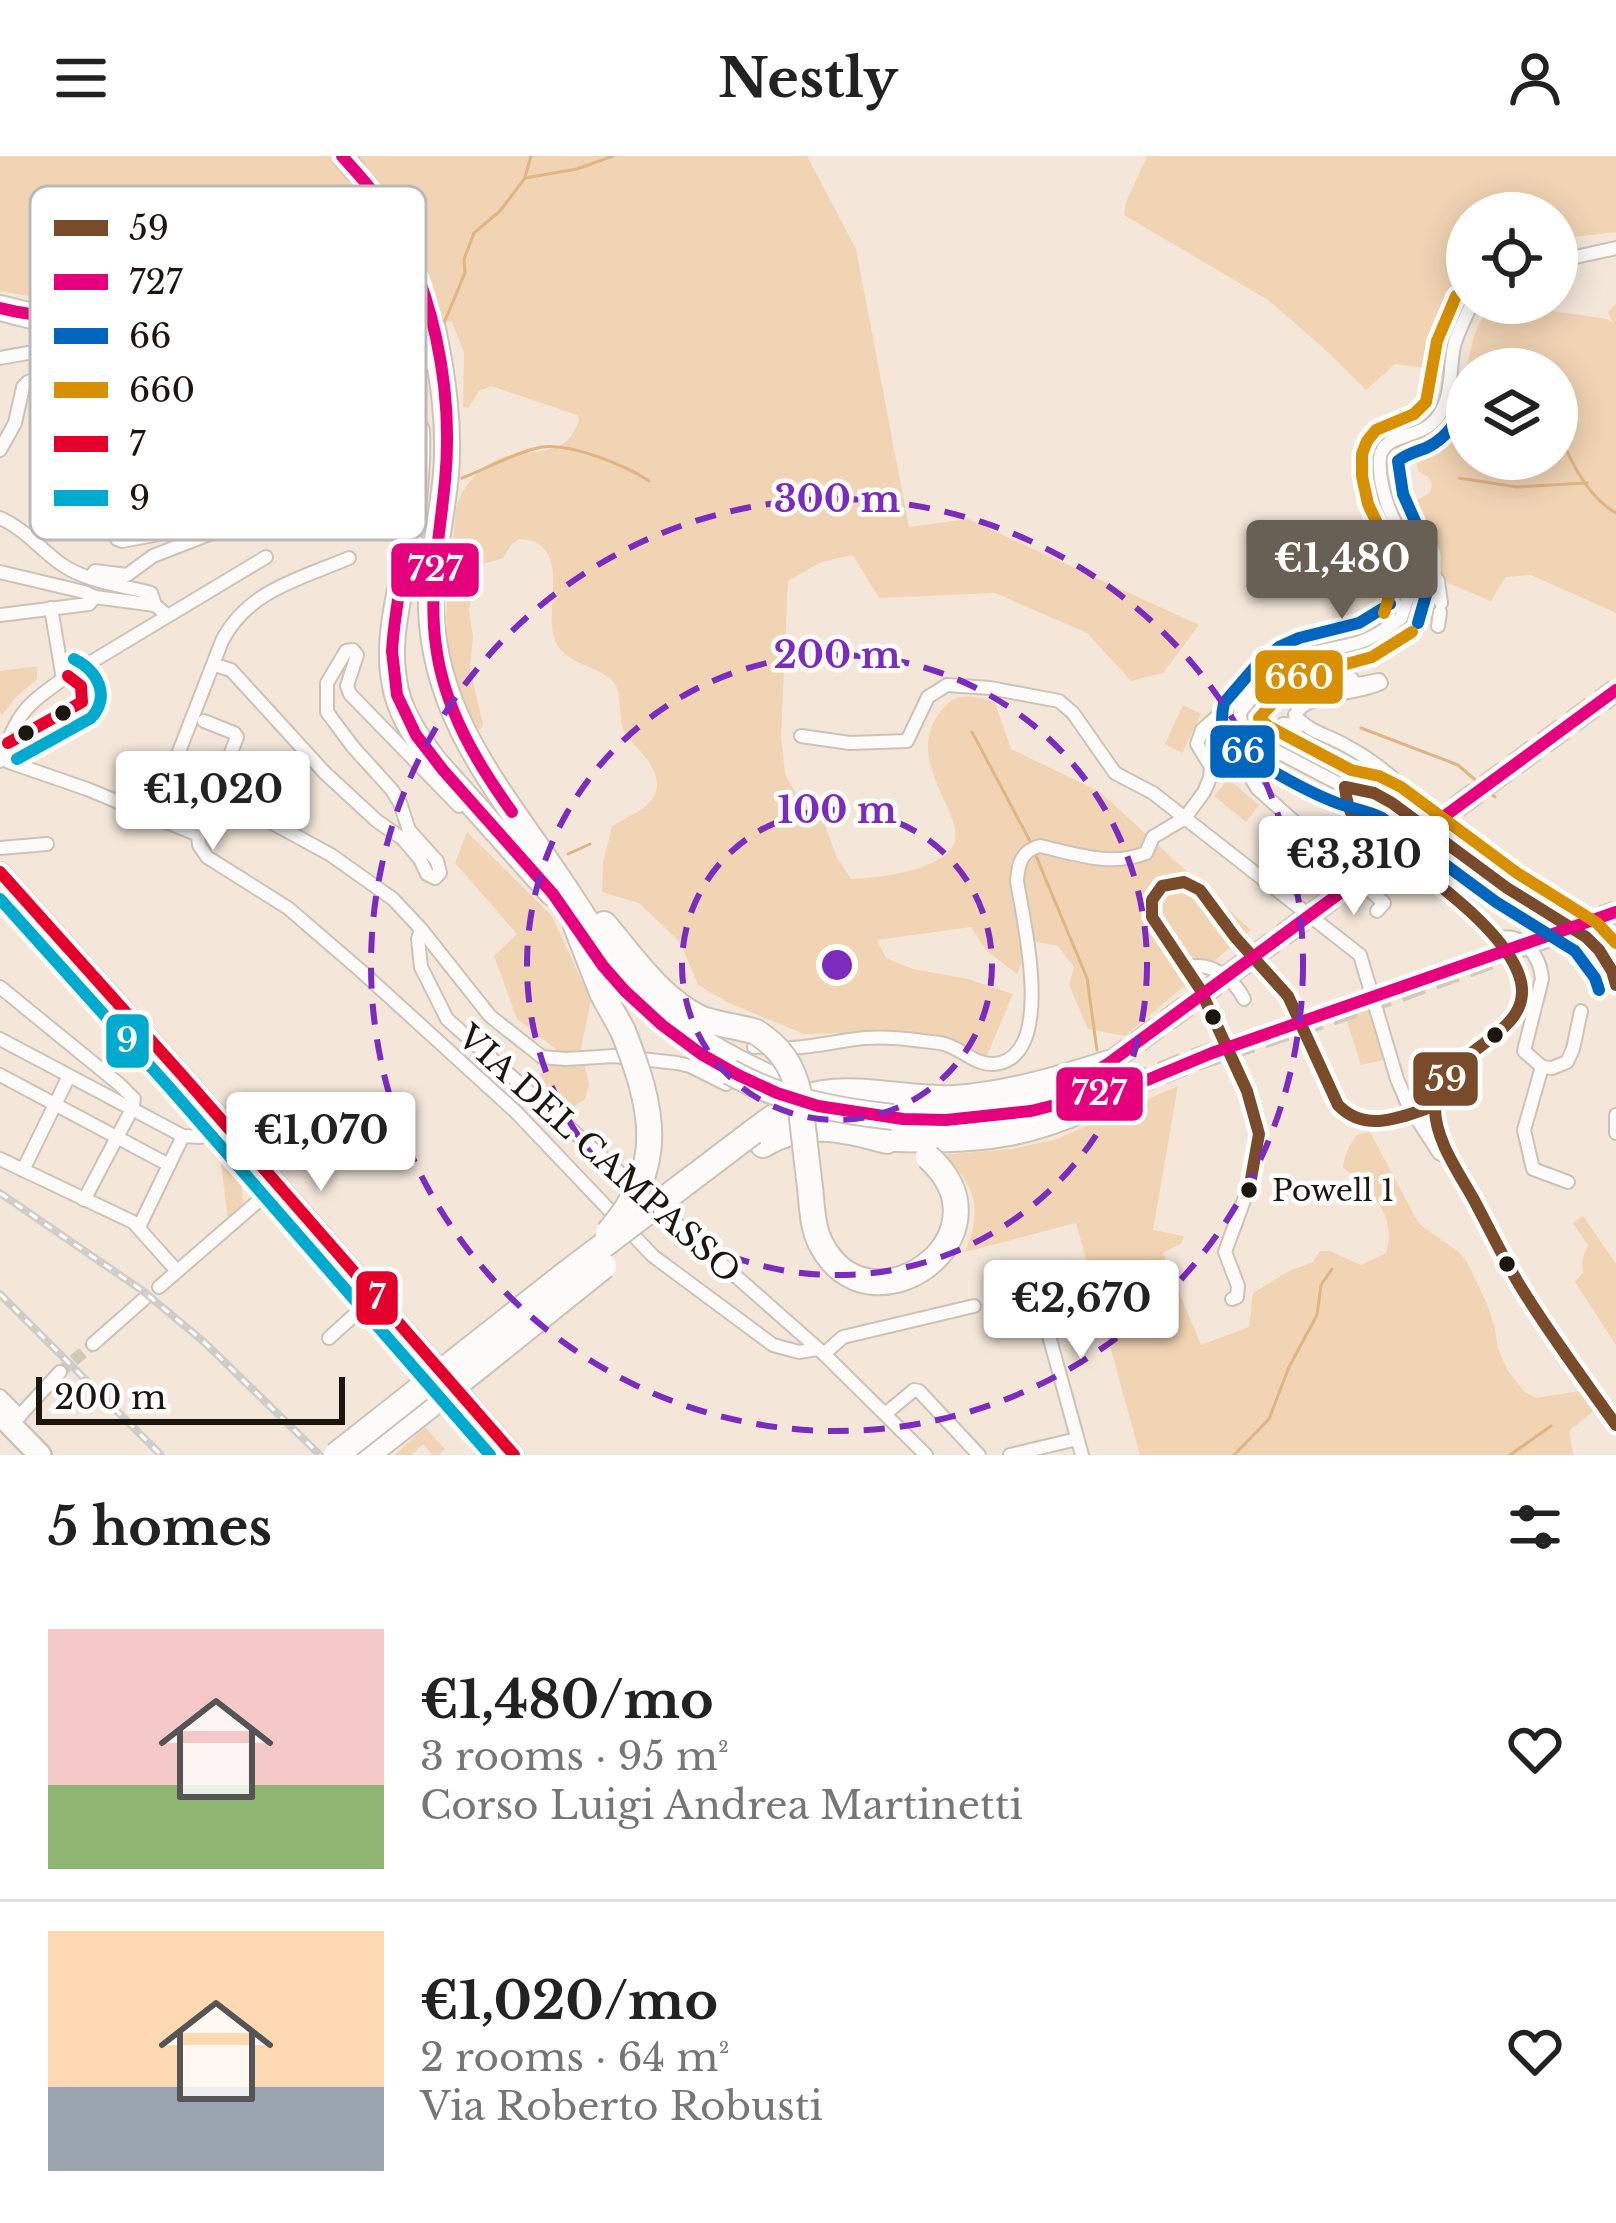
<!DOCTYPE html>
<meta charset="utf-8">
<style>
:root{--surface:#fff;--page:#f2f2f2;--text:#222;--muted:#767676;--line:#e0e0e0;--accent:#685f55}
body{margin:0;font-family:"Libre Baskerville",serif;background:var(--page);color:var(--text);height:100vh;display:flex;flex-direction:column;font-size:45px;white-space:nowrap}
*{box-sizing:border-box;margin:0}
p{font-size:39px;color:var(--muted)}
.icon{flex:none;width:66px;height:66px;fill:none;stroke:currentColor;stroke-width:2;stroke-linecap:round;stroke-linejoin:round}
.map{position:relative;height:1299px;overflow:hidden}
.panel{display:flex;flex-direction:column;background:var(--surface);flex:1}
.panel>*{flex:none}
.controls{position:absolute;left:1446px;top:36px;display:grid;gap:24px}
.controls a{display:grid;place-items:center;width:132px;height:132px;border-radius:50%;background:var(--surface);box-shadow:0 6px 30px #0003;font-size:60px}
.scale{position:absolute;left:36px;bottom:30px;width:309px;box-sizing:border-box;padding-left:12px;border:6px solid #1d160e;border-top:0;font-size:33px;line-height:42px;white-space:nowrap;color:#1d160e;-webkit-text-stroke:9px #fff;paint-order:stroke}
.price{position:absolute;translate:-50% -102px;padding:0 27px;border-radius:12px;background:#fff;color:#222;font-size:39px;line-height:78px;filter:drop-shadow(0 3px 6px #0008)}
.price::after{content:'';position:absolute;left:50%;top:72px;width:36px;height:27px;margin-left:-18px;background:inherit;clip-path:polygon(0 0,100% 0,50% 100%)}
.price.active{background:var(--accent);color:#fff}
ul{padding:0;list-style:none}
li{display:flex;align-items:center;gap:36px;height:300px;padding:0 48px}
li+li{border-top:3px solid var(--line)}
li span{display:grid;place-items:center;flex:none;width:336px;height:240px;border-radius:0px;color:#555}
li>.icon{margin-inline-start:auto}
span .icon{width:144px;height:144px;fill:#fffc;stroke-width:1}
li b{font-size:51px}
h2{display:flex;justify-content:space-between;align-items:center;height:144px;padding:0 48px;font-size:51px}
header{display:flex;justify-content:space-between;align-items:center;height:156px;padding:0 48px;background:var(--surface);font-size:54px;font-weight:700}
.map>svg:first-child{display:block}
</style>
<header><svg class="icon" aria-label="menu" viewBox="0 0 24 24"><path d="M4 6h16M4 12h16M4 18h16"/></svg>Nestly<svg class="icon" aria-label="person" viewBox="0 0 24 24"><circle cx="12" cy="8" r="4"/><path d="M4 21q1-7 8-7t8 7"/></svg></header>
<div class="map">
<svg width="1616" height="1299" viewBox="0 0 1616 1299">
<rect width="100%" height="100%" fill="#f4e7da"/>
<g fill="#f1d4b4">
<path d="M0,0H807L856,93L909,371L968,363L1199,469L1163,517L1131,525L1087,477L995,437L879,442L853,399L821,406L788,425L781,580L785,618L800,645L824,666L837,702L851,723C877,722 939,715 953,690C970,659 897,604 944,551C959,535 977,540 995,547L1011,593L1100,636L1251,774L1125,880L1088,873L1069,829L1074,811L1058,790L1031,785L1017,818L987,795L971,771L877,784L886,802L913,813L968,823L1013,838L986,902L897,876L804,878L729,847L698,829L680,786L639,747L602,736L603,707L612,670C643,653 674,641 646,602C639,592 628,585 623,573C617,555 625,533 608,521C591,509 564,506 555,485C542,454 575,386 519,383L511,389L503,402L483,408L476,414L469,454L473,480L470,513L483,568L481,573L473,575C463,548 454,522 449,494C443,458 449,420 453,383C455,371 454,357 458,346C463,331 480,312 494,305C526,288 567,308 579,263L577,259L491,230L479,235L468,252L463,251L464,197L452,166C437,162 427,171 413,168C404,166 396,156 388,152C365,170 332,188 303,184L286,163L274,157H260L249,151L229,100L211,89C206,67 206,38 176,46L166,72L147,81L144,87L149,143L144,165H124L119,141L50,144L0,135Z"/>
<polygon points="1147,0 1616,0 1616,76 1557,83 1557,57 1467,57 1467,144 1446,192 1446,223 1432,220 1423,212 1395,208 1366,234 1328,196 1268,144 1124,59 1126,46"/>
<path d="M1499,147H1514L1517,156L1537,159L1552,155L1607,163L1613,167L1608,156L1616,148V457L1531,419L1506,421L1491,445L1448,427L1417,383V344L1430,337L1432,328L1428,321L1418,315L1417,305L1413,302H1403L1392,298C1404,281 1418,283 1434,273C1452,261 1462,233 1467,213V303H1557V213H1467C1471,190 1476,157 1499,147Z"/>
<polygon points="37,510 37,523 16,541 2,559 0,556 0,515"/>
<polygon points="1183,549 1201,558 1182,597 1165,588"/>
<polygon points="1228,623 1259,649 1246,666 1214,640"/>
<polygon points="467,676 552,760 591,845 581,892 589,929 585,943 568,955 556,953 530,932 558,895 517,863 494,800 517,778 455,707"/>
<polygon points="1373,849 1384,904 1361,909 1344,856"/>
<path d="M1178,930L1153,1074L1184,1080L1182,1087L1163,1097L1201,1189L1249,1171L1253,1137L1289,1115L1313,1106L1320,1095H1330L1361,1109L1386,1097C1398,1058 1370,1035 1343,1011C1345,997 1349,989 1358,978L1370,976L1419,1068L1460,1097L1467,1106L1487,1148L1495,1172L1498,1193L1508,1215L1525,1236L1536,1242L1579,1235L1595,1254L1569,1275L1573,1299H1140L1076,1067L965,1096C982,1055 978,1026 940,999L1012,993L1057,983Z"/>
<polygon points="229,997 239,1009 244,1052 228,1065 220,999"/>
<polygon points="1583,1060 1616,1108 1616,1189 1575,1126 1583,1117 1582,1104 1588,1089 1573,1067"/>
<polygon points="425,1271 445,1293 439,1299 433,1299 423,1288 411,1299 395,1299"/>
</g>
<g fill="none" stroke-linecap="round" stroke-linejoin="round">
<g stroke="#e0b582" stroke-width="3">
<polyline points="525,21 531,0"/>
<polyline points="444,167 465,117 464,103 474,77 500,55 525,22 577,13 613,0"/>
<path d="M1557,263C1563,295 1586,340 1616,357"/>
<path d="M462,322C486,313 518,295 542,291C571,287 625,309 649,325"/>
<polyline points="1459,322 1517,331 1587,327"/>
<polyline points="1361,572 1458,609 1495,641"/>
<polyline points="972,576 1030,685"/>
<polyline points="568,698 590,688"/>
<polyline points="1036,700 1087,822 1097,894"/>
<polyline points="1234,1299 1269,1263 1289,1211 1317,1159 1321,1129 1332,1113"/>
<polyline points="1510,1299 1551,1270"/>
</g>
<polyline stroke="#d4c8bb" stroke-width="12" stroke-dasharray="12 6" stroke-linecap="butt" points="60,1216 93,1188"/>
<g stroke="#d4c8bb" stroke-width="24" stroke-dasharray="24 12" stroke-linecap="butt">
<path d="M342,0C394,56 411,102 433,173"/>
<path d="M105,160C136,154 166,147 196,141C270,127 309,123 368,179C399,210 409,232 417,275"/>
<polyline points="1109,907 1616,534"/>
<polyline points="1128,931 1197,903 1378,842 1616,756"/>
</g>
<g stroke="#ccc3b8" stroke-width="16">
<g id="minor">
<polyline points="152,91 151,111 158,154"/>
<polyline points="1557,105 1616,92"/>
<path d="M1472,147C1466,161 1458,175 1454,190C1449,215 1453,241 1437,262C1421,284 1383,276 1380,302C1378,321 1386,349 1395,366C1402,381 1412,390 1413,408C1415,426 1406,445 1401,462C1388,472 1375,481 1360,486C1336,494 1308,494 1287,507C1268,519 1255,539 1240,556L1241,569L1257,585L1345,631L1374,637L1392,647L1507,732L1586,781L1599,794L1612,815L1616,829"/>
<path d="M50,193L62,196L69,205L78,268L84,270C102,246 94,208 99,179L111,173L120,179L127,244L136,248C155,225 150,189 155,160L161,153L170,155L176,160L182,211L186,217L235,218C241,184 220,183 207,157C198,141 196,107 192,88"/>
<polyline points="0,202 50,193"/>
<polyline points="236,216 268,211"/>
<path d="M0,294L15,267L23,231L28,226L35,230L40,254V275L45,279L52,276C59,251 63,216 50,193"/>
<path d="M0,362C25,373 39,392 61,408C87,426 120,429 151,437L155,449L167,459"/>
<polyline points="1412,391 1438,425 1441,447"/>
<polyline points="0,416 84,436 95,441 155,449"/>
<polyline points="91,421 95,415 127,419 153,400 212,377 211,373 203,370 122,385 117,383 116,376 119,374 171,362 191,347 198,346 240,357 271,354 289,331 333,306 390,262 393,256 388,231 424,208"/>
<polyline points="51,452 63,523"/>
<polyline points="0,459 89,448 95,441"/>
<polyline points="1438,470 1440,456"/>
<polyline points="215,509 231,514 325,617 377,665 403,683 420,703 427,718 435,722 440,717 437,705 409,674 400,647 392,634 353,591 327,556 327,527 346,495 353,494 357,499 347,530 350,538 459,650"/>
<path d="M1352,523L1353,529L1379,524L1381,527C1356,540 1308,535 1295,559C1307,575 1327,579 1343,588C1381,608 1412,634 1430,672"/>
<polyline points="204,565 234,577 237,581 216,636"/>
<path d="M1241,569C1235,598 1243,608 1257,632L1384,747L1377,755"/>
<polyline points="1277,575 1283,568 1302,569"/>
<polyline points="801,580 850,587 907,585 928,541 947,529 990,532 1059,545 1073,557 1115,617 1153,637 1360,799 1397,923 1408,949"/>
<polyline points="0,597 9,606 87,633 196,678 201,675 216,636 331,699 393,743 421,773 490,860 542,901 566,903 614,900 677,907 690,910 726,928 738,917"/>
<path d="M0,605C19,557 21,553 63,523L266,401"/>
<path d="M1345,631L1346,646L1357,666C1396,697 1521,782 1523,832C1524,861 1503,874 1482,888C1461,903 1435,923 1435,952C1434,978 1462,1021 1474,1044C1486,1065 1496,1088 1508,1109C1540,1165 1579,1217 1616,1269"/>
<path d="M154,660L222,485C248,434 300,423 349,402"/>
<polyline points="272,665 288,635"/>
<polyline points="198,678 199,689 207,701 288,752 360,814 516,956 653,1100 773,1189 799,1196 817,1193"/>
<polyline points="0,692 47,688"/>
<polyline points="421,773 418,783 421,811 447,863 638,1033"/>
<path d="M1496,783C1522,775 1540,799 1542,823L1524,895L1542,911L1524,974L1533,1013L1568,1026"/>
<path d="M1187,812C1210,804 1234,823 1244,843"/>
<polyline points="0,831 119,928 134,943 132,953"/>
<polyline points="0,883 183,980 200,981 228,973"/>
<path d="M754,891C767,890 779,893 791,892C816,891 841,884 865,882C890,880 915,884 940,887C961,890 976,913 1000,907C1055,893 1023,764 1017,725C1018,708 1022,694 1040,690C1075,698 1111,711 1146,697L1153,681L1185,662L1204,636L1210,622L1211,611L1197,588L1202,574L1239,541L1263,503L1277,499L1299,500"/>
<polyline points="1542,911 1552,912 1567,906 1573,893 1581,855"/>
<polyline points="0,919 169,1009"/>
<polyline points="1616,959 1616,977"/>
<polyline points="1417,963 1439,997 1452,1004"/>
<polyline points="0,1003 133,1066 177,1115"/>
<polyline points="23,1014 69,920"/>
<polyline points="84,1044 132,953"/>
<polyline points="653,1047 824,1198 926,1299"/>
<polyline points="139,1071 183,980"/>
<polyline points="159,1131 277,1029"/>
<polyline points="1038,1140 1082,1299"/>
<path d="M1232,1143L1237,1141L1238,1130L1225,1096C1241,1049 1264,1008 1255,956L1200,833L1152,761V744L1158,733L1179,726L1192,729L1200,734L1235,781L1288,840L1338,949C1361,982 1403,960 1434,950"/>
<polyline points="329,1182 362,1152 378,1144"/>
<polyline points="93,1188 144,1143"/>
<polyline points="824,1198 843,1181 974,1150"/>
<polyline points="0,1240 20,1260"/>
<polyline points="885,1258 914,1234 919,1235 979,1299"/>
<polyline points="11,1269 60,1216"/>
<polyline points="482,1299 501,1284"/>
<polyline points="1010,1299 1077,1283"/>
</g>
</g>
<g stroke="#ccc3b8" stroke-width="22">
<polyline id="secondary" points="0,716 182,919 514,1299"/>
</g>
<g stroke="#ccc3b8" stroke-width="26">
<polyline id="primary" points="0,1258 40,1299"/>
</g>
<g stroke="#ccc3b8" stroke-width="28">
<g id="motorway">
<polyline points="0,152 36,161 105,160"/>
<path d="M433,173C443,221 450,269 446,318C442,363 430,409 431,454C435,563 501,636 558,722C587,764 612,811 650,846C691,883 739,910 790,930"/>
<path d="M417,275C419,325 410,374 402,422C396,455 388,490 394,524C398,555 416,581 435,606L552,737"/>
<path d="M604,768C632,800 660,843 700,862C717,869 737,870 756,876"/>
<polyline points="576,770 602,837 623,875"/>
<path d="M893,961C958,968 1018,958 1080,941"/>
<path d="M753,976C771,963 788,949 808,941C844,926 914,945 956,942C1009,938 1059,923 1109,907"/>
<path d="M876,982C980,987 1036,982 1128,931"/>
<path d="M763,989C805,963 841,973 887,985"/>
<polyline points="367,1299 447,1236"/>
</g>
</g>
<use href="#minor" stroke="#fdfbf9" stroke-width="12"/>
<use href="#secondary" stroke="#fdfbf9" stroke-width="18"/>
<use href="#primary" stroke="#fdfbf9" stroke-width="21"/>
<use href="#motorway" stroke="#fdfbf9" stroke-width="24"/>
<g stroke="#cfcdc9" stroke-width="8">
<g id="rail">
<polyline points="0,1037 143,1135 204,1186 320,1299"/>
<polyline points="0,1138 161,1299"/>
</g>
</g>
<use href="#rail" stroke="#fff" stroke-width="3" stroke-dasharray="9" stroke-linecap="butt"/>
<g stroke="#ccc3b8" stroke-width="16" stroke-linecap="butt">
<polyline id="minor-bridge" points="1408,949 1417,963"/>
</g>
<g stroke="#ccc3b8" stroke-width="28" stroke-linecap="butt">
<g id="motorway-bridge">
<path d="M756,876C780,891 793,910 799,938C803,969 806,1000 810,1031C812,1049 812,1069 820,1086C868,1185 1017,1080 928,1001"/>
<path d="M730,916C780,944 837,955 893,961"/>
<path d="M608,1077C668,1009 653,952 623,875"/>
<polyline points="447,1236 604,1110"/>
<polyline points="336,1299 563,1120 753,976"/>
</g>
</g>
<use href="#minor-bridge" stroke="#fdfbf9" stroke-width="12"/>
<use href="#motorway-bridge" stroke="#fdfbf9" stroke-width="24"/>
<g stroke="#fff" stroke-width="21">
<g id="bus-1">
<path d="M1345,631C1346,643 1348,655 1356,665C1365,676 1381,685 1393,693C1430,722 1498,770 1517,814C1547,881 1436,890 1435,952C1435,984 1459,1017 1474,1044C1490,1074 1504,1104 1522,1133C1551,1180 1584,1224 1616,1269"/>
<polyline points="1345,631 1374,637 1392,647 1507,732 1586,781 1599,794 1612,815 1616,829"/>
<path d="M1249,1034L1259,978L1247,935L1200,833L1152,761V744L1162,730L1184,726L1200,734L1235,781L1288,840L1338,949C1366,978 1401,961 1434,950"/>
</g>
</g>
<g stroke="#fff" stroke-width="21">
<g id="bus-2">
<path d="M342,0C356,16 372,32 383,50C433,127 454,233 445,325C440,380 428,434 436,490C444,552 476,606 512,656"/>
<path d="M0,152C83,173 137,150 217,137C264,129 309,134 347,163C466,253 399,374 392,495L397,539L416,579L443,614L553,738L603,810L625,835L662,869L701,898L738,919L777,937L818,950L903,963L946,964L1031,955L1135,929L1212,897L1616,756"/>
<polyline points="1066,934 1109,907 1616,534"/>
</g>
</g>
<g stroke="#fff" stroke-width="21">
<g id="bus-3">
<path d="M1390,448L1359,467L1299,482L1279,491L1255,511L1224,547C1222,556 1221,567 1224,576C1233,598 1313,638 1337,647C1352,653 1367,654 1382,662L1496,746L1575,795L1595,822L1599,834"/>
<path d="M1418,467L1430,425V399L1403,338L1398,305C1406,298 1415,296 1426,292C1451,280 1462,259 1467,233"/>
</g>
</g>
<g stroke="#fff" stroke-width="21">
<g id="bus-4">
<polyline points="1384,457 1394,425 1395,405 1368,348 1362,320 1362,298 1367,285 1376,274 1414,258 1426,246 1437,185 1456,140"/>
<polyline points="1412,476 1372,501 1296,522 1259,562 1268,570 1351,614 1379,620 1401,631 1517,717 1597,767 1616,787"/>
</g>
</g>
<g stroke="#fff" stroke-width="21">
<g id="bus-5">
<polyline points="8,587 82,546 81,530 68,520"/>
<polyline points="0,716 182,919 514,1299"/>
</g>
</g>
<g stroke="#fff" stroke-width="21">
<g id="bus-6">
<path d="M17,603L91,562C111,540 98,515 74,503"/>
<polyline points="0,743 169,931 490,1299"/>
</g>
</g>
<use href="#bus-1" stroke="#7a4b2a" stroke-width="12"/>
<use href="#bus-2" stroke="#e5007d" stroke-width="12"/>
<use href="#bus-3" stroke="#0065bd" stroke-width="12"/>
<use href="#bus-4" stroke="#d69002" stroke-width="12"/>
<use href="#bus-5" stroke="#e4002b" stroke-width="12"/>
<use href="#bus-6" stroke="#00a9ce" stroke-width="12"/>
</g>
<g fill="none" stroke="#7b2cbf" stroke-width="6" stroke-dasharray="21 15">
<circle cx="837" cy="809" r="155"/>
<circle cx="837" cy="809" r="310"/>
<circle cx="837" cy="809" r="466"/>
</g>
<g fill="#1d160e" stroke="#fff" stroke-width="4.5">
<circle cx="63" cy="557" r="10"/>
<circle cx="26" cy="577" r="10"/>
<circle cx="1213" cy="861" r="10"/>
<circle cx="1495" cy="879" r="10"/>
<circle cx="1249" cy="1034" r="10"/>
<circle cx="1507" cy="1108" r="10"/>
</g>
<g text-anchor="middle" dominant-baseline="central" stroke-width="9" stroke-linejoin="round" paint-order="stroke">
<g font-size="30" fill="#1d160e" stroke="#fff" text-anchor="start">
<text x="1272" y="1034">Powell 1</text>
</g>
<g font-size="33" fill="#1d160e" stroke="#fff">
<text transform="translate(599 998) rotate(42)">VIA DEL CAMPASSO</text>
</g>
</g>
<rect x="30" y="30" width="396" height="354" rx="18" fill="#fff" stroke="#bbb9b7" stroke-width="3"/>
<rect x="54" y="64" width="54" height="16" fill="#7a4b2a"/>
<rect x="54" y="118" width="54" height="16" fill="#e5007d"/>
<rect x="54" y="172" width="54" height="16" fill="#0065bd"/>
<rect x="54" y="226" width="54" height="16" fill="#d69002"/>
<rect x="54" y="280" width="54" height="16" fill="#e4002b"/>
<rect x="54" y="334" width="54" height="16" fill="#00a9ce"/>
<g font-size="33" fill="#1d160e">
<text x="129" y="84">59</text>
<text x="129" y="138">727</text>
<text x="129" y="192">66</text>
<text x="129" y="246">660</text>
<text x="129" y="300">7</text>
<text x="129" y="354">9</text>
</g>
<circle cx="837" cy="809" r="18" fill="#7b2cbf" stroke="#fff" stroke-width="6"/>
<g font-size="36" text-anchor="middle" font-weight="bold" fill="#7b2cbf" stroke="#fff" stroke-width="9" stroke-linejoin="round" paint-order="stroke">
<text x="837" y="356">300 m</text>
<text x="837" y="512">200 m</text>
<text x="837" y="667">100 m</text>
</g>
<g stroke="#fff" stroke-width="4.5">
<rect x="389" y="385" width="92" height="58" rx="12" fill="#e5007d"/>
<rect x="1253" y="492" width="92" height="58" rx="12" fill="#d69002"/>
<rect x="1208" y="567" width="69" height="57" rx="12" fill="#0065bd"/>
<rect x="104" y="856" width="47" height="58" rx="12" fill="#00a9ce"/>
<rect x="1411" y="894" width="69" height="58" rx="12" fill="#7a4b2a"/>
<rect x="1054" y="909" width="91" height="58" rx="12" fill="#e5007d"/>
<rect x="354" y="1113" width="46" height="58" rx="12" fill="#e4002b"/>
</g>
<g font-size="33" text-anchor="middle" font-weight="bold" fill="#fff">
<text x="435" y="425">727</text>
<text x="1299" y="533">660</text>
<text x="1243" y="607">66</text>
<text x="127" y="896">9</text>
<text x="1446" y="935">59</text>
<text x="1099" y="949">727</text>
<text x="377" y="1153">7</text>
</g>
</svg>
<div class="controls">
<a><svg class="icon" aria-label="locate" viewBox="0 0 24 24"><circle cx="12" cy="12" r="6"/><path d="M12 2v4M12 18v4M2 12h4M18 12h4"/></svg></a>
<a><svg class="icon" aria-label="layers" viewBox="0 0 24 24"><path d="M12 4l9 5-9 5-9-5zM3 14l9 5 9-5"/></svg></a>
</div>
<div class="scale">200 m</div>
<b class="price active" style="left:1342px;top:466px">€1,480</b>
<b class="price" style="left:213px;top:697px">€1,020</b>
<b class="price" style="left:1354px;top:762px">€3,310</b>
<b class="price" style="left:321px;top:1038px">€1,070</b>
<b class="price" style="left:1081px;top:1206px">€2,670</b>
</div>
<section class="panel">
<h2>5 homes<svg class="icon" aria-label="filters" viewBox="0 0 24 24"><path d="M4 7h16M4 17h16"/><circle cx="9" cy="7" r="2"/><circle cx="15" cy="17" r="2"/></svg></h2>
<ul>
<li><span style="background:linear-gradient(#f6c9c9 65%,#8fb573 0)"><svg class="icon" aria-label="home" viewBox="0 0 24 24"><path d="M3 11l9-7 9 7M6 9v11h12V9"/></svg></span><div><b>€1,480/mo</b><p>3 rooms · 95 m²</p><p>Corso Luigi Andrea Martinetti</p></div><svg class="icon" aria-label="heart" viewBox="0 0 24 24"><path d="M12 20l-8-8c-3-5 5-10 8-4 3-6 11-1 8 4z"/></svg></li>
<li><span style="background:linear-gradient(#ffd9b3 65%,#9aa5b1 0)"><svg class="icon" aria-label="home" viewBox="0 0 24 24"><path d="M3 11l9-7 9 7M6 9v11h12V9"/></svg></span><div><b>€1,020/mo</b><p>2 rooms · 64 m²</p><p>Via Roberto Robusti</p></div><svg class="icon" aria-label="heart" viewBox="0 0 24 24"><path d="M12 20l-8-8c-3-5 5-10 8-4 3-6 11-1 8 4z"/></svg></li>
</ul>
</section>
